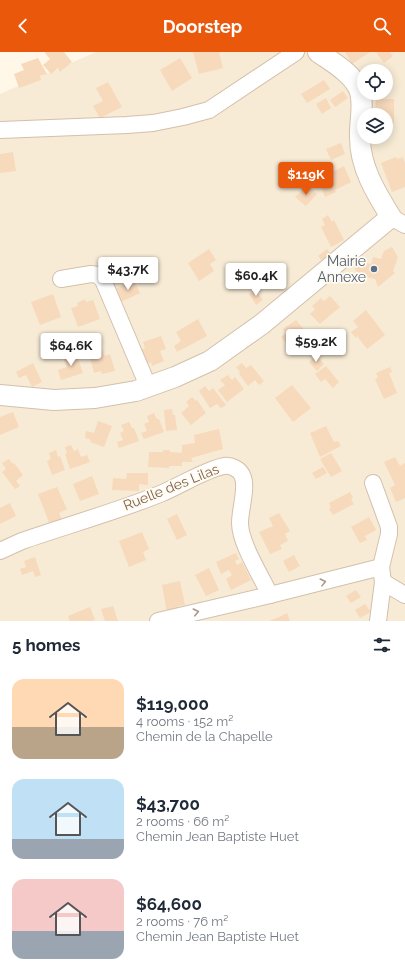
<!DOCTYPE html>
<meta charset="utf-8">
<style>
:root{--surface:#fff;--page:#f2f2f3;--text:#1f2937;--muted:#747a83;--accent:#ea580c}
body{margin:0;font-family:Raleway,sans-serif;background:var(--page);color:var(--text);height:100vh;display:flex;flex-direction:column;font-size:15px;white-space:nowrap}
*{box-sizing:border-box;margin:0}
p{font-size:13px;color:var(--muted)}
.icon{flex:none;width:22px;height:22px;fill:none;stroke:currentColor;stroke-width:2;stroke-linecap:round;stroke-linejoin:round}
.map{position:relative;height:569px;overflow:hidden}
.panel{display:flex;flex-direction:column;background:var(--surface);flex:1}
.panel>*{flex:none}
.buttons{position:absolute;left:357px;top:12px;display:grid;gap:8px}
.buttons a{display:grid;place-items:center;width:36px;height:36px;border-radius:50%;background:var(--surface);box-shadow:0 2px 10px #0003;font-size:20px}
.price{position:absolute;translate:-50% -34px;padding:0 9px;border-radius:4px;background:#fff;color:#222;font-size:13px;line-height:26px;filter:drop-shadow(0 1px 2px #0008)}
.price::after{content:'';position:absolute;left:50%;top:24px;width:12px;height:9px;margin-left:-6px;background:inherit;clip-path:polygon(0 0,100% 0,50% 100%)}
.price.active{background:var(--accent);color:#fff}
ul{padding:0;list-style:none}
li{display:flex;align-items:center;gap:12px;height:100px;padding:0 12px}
li span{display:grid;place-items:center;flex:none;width:112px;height:80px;border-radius:12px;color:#555}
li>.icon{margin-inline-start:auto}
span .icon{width:48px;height:48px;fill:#fffc;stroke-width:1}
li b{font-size:17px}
h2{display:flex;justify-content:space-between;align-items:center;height:48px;padding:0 12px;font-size:17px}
header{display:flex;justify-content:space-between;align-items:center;height:52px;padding:0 12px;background:var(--accent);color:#fff;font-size:18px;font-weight:700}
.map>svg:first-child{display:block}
</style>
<header><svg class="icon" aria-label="back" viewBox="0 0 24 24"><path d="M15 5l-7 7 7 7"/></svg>Doorstep<svg class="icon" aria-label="search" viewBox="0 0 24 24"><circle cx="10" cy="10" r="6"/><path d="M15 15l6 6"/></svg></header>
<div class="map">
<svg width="405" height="569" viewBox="0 0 405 569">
<rect width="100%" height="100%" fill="#fff8e8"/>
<path fill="#f7ebd5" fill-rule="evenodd" d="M96,0H405V569H0V42ZM364,19H386V41H364ZM364,63H386V85H364Z"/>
<g fill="#f7d9bc">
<polygon points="46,0 64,0 72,10 60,20 58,16 51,22 43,13 50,7 45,1"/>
<polygon points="193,0 219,0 223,16 199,22"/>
<polygon points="345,0 370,0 352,12"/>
<polygon points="376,0 390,0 393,4 384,11"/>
<polygon points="38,6 47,22 40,24 41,28 19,36 14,22 24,18 21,12"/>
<polygon points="180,6 192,26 172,39 160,18"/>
<polygon points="324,28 330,37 307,51 301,42"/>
<polygon points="108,30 122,55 100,66 93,54 103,49 96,36"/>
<polygon points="343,39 348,46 335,55 330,48"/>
<polygon points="326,46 331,56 322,62 316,52"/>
<polygon points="376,47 394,47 394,72 386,72 386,63 375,63"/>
<polygon points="341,91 345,102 331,108 326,97"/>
<polygon points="13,100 16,119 0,121 0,102"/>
<polygon points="396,105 397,107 403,105 405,111 405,135 392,140 381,111"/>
<polygon points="344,114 351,130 335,138 336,140 325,145 318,127"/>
<polygon points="307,133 317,142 306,154 295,145"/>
<polygon points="328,163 332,170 334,168 344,188 331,195 321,175 325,173 322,167"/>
<polygon points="392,195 398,205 393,219 395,221 378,235 375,227 358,223 354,215 362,210 371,212 373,205 381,207 384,199"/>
<polygon points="209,197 216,208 210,212 214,219 199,229 188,211"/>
<polygon points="327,197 331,202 323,210 318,204"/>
<polygon points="134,228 140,241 121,250 115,237"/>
<polygon points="255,238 263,248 256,253 249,242"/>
<polygon points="53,242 61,265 40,273 31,250"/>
<polygon points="330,244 340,255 320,272 310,262 315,257 312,254 321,246 324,249"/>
<polygon points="85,247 86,250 93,248 100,267 78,275 71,256 78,254 77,251"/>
<polygon points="366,258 385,283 367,297 357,284 356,286 351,280 358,275 353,269"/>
<polygon points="198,267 207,284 177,300 174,294 181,289 176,280"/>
<polygon points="296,268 305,279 292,289 291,287 286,291 281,285 286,281 283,277"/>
<polygon points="308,283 317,294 304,303 302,300 296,304 292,299 297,294 296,293"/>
<polygon points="161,284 166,297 160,299 164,309 152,314 151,310 147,312 141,298 145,296 143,290"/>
<polygon points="102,298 104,304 110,302 115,319 102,322 101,319 94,321 89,302"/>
<polygon points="76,301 83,321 61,328 58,318 67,315 63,306"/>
<polygon points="316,303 324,312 317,319 309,310"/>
<polygon points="33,311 42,330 32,335 26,323 19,326 16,320"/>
<polygon points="242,311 246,316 251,313 264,329 259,333 255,328 248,334 239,322 240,320 236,315"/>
<polygon points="326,314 339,330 333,336 325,327 321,330 315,322"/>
<polygon points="390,315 392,320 389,321 397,341 384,347 375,327 378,326 376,321"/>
<polygon points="228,323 232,328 235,325 244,337 227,350 218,338 225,333 220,328"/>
<polygon points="292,333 311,356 293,370 275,346"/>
<polygon points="205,334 209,339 213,336 226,353 221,356 217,352 210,356 199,339"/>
<polygon points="192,345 196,349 197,348 206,361 191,373 181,361 189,354 186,350"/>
<polygon points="172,357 173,363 175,363 177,378 166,379 164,358"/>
<polygon points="13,360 19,375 0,383 0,365"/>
<polygon points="154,361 157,367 159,367 164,380 144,387 141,381 147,379 144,372 149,370 147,364"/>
<polygon points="98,369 112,374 104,395 90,390 91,388 85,386 86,379 94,381"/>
<polygon points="129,370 132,376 134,376 139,389 119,396 117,390 123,388 120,381 124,379 121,373"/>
<polygon points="326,374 334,390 338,389 341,394 320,405 310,381"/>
<polygon points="219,377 223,397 191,406 193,410 182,410 182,414 169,414 169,416 148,415 149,400 163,400 163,398 170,398 170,400 182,401 182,393 195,391 194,383"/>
<polygon points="71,393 74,399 78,397 81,405 87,403 90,410 70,417 65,402 67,401 65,395"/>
<polygon points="56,398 58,405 60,404 65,418 52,423 47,409 51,407 49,401"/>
<polygon points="331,401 342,419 331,425 320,407"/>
<polygon points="395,405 400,414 405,411 405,446 396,450 390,436 395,433 384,410"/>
<polygon points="9,407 13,412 14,411 23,423 16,429 20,434 15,437 2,420 6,417 2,411"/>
<polygon points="323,415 327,421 316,427 312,421"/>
<polygon points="127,421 148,421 148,433 139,432 139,439 112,438 113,426 126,427"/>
<polygon points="92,424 99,442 80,449 73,432"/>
<polygon points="57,435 67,457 59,461 62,468 50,473 38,442"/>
<polygon points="350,440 353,446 351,447 354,452 333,463 329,457 331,456 329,451"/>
<polygon points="10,451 16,464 0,472 0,456"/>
<polygon points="279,461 290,479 285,482 288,489 280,493 282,497 270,502 259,480 273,474 269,466"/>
<polygon points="177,462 187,483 177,488 167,467"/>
<polygon points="369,465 376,478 365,484 367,488 360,491 351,475"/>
<polygon points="142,480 149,497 143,500 146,508 129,515 119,489"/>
<polygon points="236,501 239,507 235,509 237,513 242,510 251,528 231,538 226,527 232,523 229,518 221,522 216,510"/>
<polygon points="294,503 300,514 289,520 283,509"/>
<polygon points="35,505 41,523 35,525 33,519 22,523 20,517 26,515 24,509"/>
<polygon points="209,516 219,538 206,544 195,523"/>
<polygon points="180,529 185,553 178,554 179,557 167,560 162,533"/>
<polygon points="356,538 361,545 351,551 346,544"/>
<polygon points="365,552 371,560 360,566 355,558"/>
<polygon points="113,554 118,569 105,569 101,557"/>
<polygon points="90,555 95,568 91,569 70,569 68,564"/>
<polygon points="287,561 290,569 269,569 279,565"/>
</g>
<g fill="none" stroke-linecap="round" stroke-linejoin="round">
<g stroke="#d3c0ab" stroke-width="18">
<g id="minor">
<polyline points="0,78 127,73 153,71 183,65 209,58 296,0"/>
<polyline points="391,165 405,173"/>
<polyline points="61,227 91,222 98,223 103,228 148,334"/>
<polyline points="373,431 389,475 389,482 381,515 383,530"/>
<path d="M0,499L22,489C68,473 115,460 160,442C180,434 204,418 224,414C231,413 239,417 242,423C248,434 240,457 240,471C240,491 261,524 270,543"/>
<polyline points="158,569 270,543 381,515"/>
<polyline points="378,569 383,530 405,543"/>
</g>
</g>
<g stroke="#d3c0ab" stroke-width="22">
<path id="tertiary" d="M0,343L54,348L95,346L136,339L175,325L210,309L262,272L391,165C376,141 360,115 360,86C359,70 365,52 359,37C352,21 332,10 318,0"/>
</g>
<use href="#minor" stroke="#fff" stroke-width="16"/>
<use href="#tertiary" stroke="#fff" stroke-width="20"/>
</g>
<defs><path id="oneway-chevron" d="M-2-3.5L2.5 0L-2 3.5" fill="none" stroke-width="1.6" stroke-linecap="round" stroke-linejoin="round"/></defs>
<g stroke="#aa9788">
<use href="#oneway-chevron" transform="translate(323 530) rotate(-14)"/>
<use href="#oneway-chevron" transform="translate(196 560) rotate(-13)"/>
</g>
<circle fill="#5c6f8a" stroke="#fffbf1" stroke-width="1.5" cx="374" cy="217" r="4"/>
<g text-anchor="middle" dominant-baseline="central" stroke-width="3.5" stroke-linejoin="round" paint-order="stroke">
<g font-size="14" fill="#4e5e75" stroke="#fffbf1" text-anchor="end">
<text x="366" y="209">Mairie<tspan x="366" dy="16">Annexe</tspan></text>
</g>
<g font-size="14" fill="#7d5f48" stroke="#fffbf1">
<text transform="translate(171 435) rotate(-22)">Ruelle des Lilas</text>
</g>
</g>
</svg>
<div class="buttons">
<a><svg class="icon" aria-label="locate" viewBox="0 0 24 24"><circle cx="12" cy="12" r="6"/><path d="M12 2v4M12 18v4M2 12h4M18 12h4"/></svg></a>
<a><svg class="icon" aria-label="layers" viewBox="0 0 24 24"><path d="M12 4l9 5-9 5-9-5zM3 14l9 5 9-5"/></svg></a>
</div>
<b class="price active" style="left:306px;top:144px">$119K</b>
<b class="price" style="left:128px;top:239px">$43.7K</b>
<b class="price" style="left:256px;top:245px">$60.4K</b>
<b class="price" style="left:316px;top:311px">$59.2K</b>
<b class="price" style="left:71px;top:315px">$64.6K</b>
</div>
<section class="panel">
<h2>5 homes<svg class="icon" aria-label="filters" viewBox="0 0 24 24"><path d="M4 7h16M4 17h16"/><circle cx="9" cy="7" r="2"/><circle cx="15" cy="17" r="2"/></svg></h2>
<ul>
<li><span style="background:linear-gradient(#ffd9b3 60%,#b9a48a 0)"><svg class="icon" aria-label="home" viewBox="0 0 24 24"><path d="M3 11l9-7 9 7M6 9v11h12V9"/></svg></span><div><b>$119,000</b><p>4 rooms · 152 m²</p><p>Chemin de la Chapelle</p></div></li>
<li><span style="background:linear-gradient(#bfe0f5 75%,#9aa5b1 0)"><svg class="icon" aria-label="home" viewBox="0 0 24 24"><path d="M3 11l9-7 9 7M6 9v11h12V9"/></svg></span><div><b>$43,700</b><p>2 rooms · 66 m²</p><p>Chemin Jean Baptiste Huet</p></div></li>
<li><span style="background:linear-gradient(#f6c9c9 65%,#9aa5b1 0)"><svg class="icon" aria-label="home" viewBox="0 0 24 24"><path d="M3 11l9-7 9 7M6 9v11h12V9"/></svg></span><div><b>$64,600</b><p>2 rooms · 76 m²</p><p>Chemin Jean Baptiste Huet</p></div></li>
</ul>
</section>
